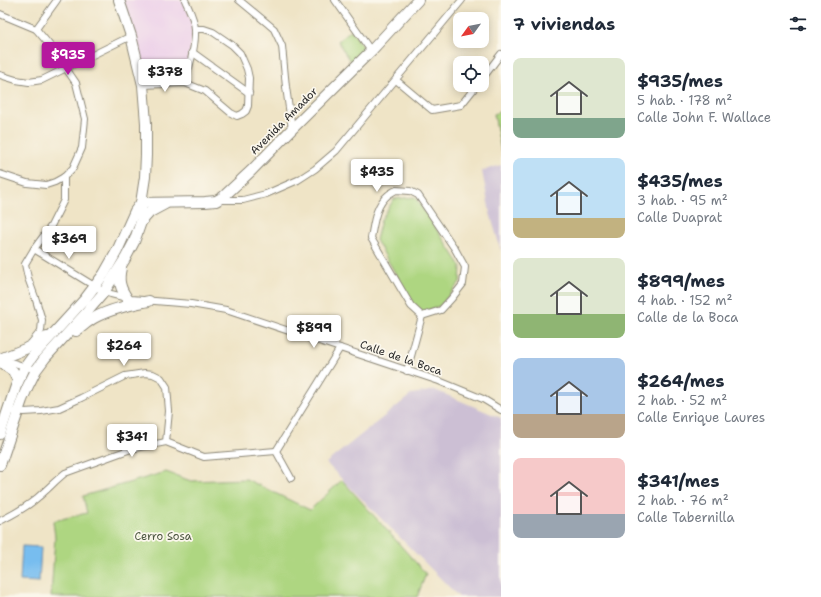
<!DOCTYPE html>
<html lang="es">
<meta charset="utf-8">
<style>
:root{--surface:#fff;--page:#f6f6f7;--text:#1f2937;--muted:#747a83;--accent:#b5179e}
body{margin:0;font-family:"Shantell Sans",sans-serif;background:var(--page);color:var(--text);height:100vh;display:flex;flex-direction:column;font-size:15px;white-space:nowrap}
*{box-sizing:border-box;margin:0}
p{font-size:13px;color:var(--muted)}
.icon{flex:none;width:22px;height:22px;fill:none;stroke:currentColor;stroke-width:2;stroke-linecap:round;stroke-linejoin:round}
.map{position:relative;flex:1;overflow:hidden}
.sheet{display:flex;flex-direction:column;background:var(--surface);width:320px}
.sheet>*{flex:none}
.needle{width:26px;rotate:237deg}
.fabs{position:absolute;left:453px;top:12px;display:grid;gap:8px}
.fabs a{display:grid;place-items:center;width:36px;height:36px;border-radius:8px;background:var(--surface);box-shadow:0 2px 10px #0003;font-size:20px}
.price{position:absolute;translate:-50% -34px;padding:0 9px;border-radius:4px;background:#fff;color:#222;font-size:13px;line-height:26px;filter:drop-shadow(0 1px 2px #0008)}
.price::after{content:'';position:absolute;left:50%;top:24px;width:12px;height:9px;margin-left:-6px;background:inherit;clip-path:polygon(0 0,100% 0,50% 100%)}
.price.current{background:var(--accent);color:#fff}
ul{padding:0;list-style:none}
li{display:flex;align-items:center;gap:12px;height:100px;padding:0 12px}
li span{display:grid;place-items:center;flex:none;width:112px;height:80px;border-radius:8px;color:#555}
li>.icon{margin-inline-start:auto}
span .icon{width:48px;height:48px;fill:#fffc;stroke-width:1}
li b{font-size:17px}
h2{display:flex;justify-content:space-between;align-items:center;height:48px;padding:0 12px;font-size:17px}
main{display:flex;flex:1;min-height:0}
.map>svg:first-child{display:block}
</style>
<main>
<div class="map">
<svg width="501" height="597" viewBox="0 0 501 597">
<rect width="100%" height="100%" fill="#fbf7ec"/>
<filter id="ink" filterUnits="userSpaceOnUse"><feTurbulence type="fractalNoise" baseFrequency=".025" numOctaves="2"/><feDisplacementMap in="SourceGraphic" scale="8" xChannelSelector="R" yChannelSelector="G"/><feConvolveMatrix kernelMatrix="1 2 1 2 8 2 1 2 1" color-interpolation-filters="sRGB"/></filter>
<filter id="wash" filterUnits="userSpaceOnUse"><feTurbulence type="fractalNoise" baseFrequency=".012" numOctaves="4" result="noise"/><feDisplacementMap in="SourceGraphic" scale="16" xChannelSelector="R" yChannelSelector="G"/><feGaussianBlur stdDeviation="0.9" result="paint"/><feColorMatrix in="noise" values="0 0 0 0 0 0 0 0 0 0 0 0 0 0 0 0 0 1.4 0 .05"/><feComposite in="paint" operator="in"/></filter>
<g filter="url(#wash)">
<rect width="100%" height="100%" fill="#efe4c6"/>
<polygon fill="#edd1e9" points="122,0 183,0 190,16 193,27 192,40 189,58 185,70 181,77 144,82"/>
<g fill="#ccbfd4">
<polygon points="501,165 501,251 490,213 482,171"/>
<polygon points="435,390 501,418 501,597 459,597 326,463 412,394"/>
</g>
<g fill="#aed681" stroke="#6c8056">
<polygon points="351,30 365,49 369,51 354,64 346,55 338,41"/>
<polygon points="501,111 501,151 494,114"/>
<polygon points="415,197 461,266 460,282 440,306 422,312 416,309 376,240 381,220 394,199"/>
<polygon points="166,472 191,481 246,479 310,510 342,480 426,574 417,597 51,597 55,537 53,521 87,513 83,496"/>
</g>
<polygon fill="#77bdef" stroke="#51748d" points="22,546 41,547 39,582 20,581"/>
</g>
<g filter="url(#ink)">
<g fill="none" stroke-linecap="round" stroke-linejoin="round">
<g stroke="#8d8878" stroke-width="8">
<g id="street">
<path d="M185,0C189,9 195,20 195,30C196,47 189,66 185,83"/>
<polyline points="239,0 267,23 274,29 282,46 286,87 292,129"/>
<polyline points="335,0 371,51"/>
<polyline points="0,14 36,29 52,48 76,83 85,119 82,148 73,168 64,177 55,182 46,185 27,183 0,174"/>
<polyline points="36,29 57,0"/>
<polyline points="192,52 249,93"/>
<polyline points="0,75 16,80 29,82 42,80 131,36"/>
<polyline points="482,79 501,54"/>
<polyline points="396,80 432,110 461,105 477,85"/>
<polyline points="143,85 185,83 205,91 231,113 237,116 242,114 246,111 248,106 249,78 247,69 240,53 232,45 213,32 204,29 195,29"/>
<path d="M396,190L410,191L418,195L455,249L465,267L463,284L452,298L441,310L422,316L411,306L371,238C374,223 375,206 388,195C390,193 393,192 396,190Z"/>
<polyline points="220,200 243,200 266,194 298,180 315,169 336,151 462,0"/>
<polyline points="34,249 104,292 111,294 131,299 191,304 226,310 439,381 483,399 501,410"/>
<polyline points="32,342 41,331 42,320 36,300 28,278 25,264 34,249 51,226 64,200 64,177"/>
<polyline points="2,362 14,363 36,370"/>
<polyline points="407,371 422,316"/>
<polyline points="16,410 24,412 41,411 59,408 81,398 125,376 145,373 153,374 161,378 167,387 169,411 166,442"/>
<polyline points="291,478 276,451 340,348"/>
<path d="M0,521C12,515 27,507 37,498C47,490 55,481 65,473L131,449L166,442L204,457L276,451"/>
</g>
</g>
<g stroke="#8d8878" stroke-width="12">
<g id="primary">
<polyline points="141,203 205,202 216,201 223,197 251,171 292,129 371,51 418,0"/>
<polyline points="141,222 150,212 165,204"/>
<path d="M121,268C118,280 120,288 127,298"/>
<path d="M76,331C82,327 87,322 94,318C110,309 130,305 149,301"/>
<polyline points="0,359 25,349 47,337"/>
<polyline points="0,362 13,371 18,381"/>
<polyline points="0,434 16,386 25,367 33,356 85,299 104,274 117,251 135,211 141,203"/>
<polyline points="0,465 22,400 28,386 36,370 45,358 87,312 104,292 125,259 134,242 141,222 142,214 141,203 145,177 146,155 146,123 143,85 131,36 119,0"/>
</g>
</g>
<use href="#street" stroke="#fff" stroke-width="6"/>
<use href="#primary" stroke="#fff" stroke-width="10"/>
</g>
</g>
<g text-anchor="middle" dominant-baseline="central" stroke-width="3.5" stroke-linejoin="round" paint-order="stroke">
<g font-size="11" fill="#2b2b2b" stroke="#fbf7ec">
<text transform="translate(284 121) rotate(-45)">Avenida Amador</text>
<text transform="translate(401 358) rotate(19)">Calle de la Boca</text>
</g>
<g font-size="11" fill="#4c5640" stroke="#fbf7ec">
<text x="163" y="536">Cerro Sosa</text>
</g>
</g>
</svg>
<div class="fabs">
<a><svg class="needle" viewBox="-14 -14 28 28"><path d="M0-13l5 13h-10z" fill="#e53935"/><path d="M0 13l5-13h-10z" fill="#747a83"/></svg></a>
<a><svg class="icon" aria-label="locate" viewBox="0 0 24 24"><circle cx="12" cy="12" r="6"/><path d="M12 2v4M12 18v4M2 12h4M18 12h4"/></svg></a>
</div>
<b class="price current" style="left:68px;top:76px">$935</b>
<b class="price" style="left:165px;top:93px">$378</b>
<b class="price" style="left:377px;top:193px">$435</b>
<b class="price" style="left:69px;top:260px">$369</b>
<b class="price" style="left:314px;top:349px">$899</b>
<b class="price" style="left:124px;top:367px">$264</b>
<b class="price" style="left:132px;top:458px">$341</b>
</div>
<section class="sheet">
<h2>7 viviendas<svg class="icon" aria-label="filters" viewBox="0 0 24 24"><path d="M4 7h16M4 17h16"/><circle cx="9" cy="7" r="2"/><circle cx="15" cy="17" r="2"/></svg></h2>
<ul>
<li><span style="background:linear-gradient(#dfe7d0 75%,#7fa58c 0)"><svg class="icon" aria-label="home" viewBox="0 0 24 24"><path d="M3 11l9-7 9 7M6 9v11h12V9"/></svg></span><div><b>$935/mes</b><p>5 hab. · 178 m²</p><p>Calle John F. Wallace</p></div></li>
<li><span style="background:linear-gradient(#bfe0f5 75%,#c2b280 0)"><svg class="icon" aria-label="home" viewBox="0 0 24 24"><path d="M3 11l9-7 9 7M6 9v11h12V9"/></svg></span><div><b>$435/mes</b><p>3 hab. · 95 m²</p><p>Calle Duaprat</p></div></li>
<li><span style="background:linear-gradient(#dfe7d0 70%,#8fb573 0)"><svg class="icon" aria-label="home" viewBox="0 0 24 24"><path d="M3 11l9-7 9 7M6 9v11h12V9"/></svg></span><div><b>$899/mes</b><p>4 hab. · 152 m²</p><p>Calle de la Boca</p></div></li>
<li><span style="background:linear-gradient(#a9c7e8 70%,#b9a48a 0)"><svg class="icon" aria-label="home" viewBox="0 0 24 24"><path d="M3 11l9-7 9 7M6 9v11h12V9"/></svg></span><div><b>$264/mes</b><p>2 hab. · 52 m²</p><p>Calle Enrique Laures</p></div></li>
<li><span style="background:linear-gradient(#f6c9c9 70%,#9aa5b1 0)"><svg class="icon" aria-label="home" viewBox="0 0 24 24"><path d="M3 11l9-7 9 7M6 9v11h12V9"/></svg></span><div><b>$341/mes</b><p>2 hab. · 76 m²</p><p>Calle Tabernilla</p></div></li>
</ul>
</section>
</main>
